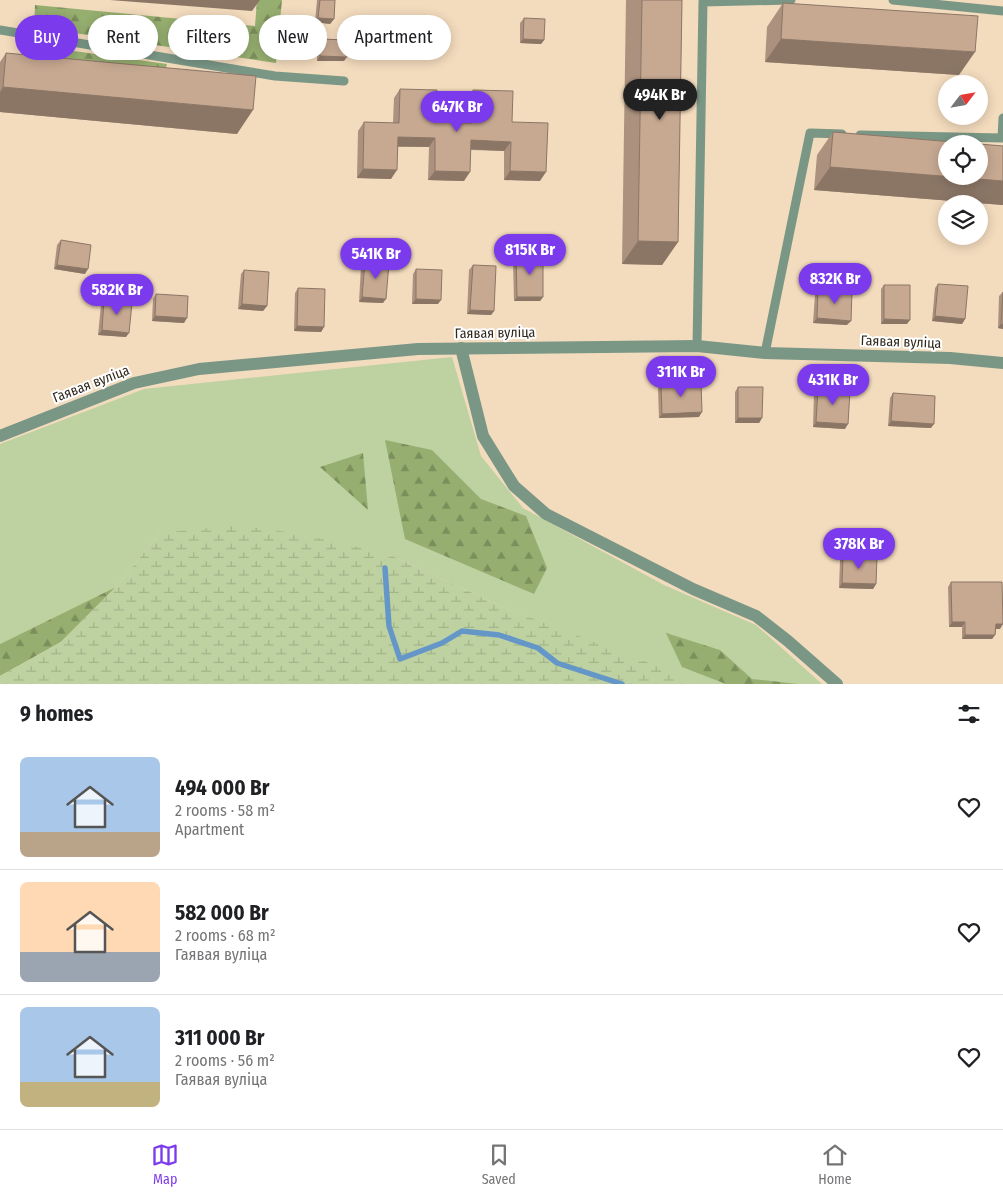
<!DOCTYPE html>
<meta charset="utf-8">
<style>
:root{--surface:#fff;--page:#f2f2f2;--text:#202124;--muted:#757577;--line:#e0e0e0;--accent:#7c3aed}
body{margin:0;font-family:"Fira Sans Condensed",sans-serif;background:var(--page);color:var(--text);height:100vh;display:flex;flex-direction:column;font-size:19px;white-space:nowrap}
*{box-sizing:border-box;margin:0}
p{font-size:16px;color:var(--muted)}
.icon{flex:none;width:28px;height:28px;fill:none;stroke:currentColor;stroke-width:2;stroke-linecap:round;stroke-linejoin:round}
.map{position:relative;height:684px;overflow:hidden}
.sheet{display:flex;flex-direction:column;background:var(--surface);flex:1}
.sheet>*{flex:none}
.banner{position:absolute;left:15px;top:15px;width:500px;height:45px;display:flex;gap:10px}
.needle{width:32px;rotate:59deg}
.fabs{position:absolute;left:938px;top:75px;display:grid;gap:10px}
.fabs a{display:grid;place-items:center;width:50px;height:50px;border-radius:50%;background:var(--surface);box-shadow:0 2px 12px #0003;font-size:25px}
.price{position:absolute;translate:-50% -42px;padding:0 11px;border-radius:18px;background:var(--accent);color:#fff;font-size:16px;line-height:32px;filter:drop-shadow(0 1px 2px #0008)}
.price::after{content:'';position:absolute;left:50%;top:30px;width:15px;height:11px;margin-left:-8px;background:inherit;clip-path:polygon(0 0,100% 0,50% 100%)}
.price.current{background:#222;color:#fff}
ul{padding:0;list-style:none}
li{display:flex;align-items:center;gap:15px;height:125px;padding:0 20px}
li+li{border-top:1px solid var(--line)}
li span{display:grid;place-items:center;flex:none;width:140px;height:100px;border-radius:8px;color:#555}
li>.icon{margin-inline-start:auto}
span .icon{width:60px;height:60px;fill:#fffc;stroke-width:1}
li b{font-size:21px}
h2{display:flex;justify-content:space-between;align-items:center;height:60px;padding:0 20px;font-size:21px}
.pill{padding:0 18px;border-radius:22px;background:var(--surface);box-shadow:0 2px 12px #0003;font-size:18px;line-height:45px}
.pill.current{background:var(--accent);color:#fff}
.dock{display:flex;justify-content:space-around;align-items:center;height:70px;border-top:1px solid var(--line);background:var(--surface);font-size:14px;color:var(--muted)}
.dock a{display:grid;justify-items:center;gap:2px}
.dock .current{color:var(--accent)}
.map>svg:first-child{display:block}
</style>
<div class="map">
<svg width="1003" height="684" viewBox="0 0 1003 684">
<defs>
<pattern id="forest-firs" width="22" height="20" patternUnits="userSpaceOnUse" patternTransform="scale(1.25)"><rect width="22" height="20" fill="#96af70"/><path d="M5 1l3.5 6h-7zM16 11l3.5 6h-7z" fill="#7b8e5b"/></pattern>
<pattern id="wetland-marsh" width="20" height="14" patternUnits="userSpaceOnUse" patternTransform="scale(1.25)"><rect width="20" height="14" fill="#bdd1a1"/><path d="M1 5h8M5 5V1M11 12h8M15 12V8" fill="none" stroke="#a3b38a"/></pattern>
</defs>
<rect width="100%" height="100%" fill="#f3dbbd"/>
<polygon fill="#bdd1a1" points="452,357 481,456 523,508 664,585 756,625 822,684 695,684 503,607 388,554 160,533 116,587 0,644 0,444 144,389"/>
<g fill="url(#forest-firs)">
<polygon points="257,0 282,0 276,63 34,27 35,5 255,26"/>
<polygon points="31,45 167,64 161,86 22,70"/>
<polygon points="385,440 432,450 481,499 526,516 547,568 534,594 405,539"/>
<polygon points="363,453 368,510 320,467"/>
<polygon points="116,587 61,642 0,676 0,644"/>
<polygon points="666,633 720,650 752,679 798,684 726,684 682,667"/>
</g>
<polygon fill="url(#wetland-marsh)" points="236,525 301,534 388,554 503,607 649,663 695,684 0,684 0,676 61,642 116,587 160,533"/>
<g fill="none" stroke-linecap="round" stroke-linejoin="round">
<polyline stroke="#6497c8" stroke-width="5.5" points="385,568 389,626 400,659 442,643 462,631 499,635 538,648 557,663 622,684"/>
<g stroke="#7a9786" stroke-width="9">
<polyline points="893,0 1003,11"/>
<polyline points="0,30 275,76 344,81"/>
<polyline points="860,135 1002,138 1003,118"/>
<polyline points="697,346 703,2 791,0"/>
<polyline points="765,353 810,133 842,134"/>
</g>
<g stroke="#7a9786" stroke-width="12">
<polyline points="461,348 483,436 514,486 546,514 693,589 756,616 788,641 837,684"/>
<polyline points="0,436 134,383 199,369 418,349 697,346 765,353 950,358 1003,363"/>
</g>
</g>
<g fill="#ab917e">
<polygon points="317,0 335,0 334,19 330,24 315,22"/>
<polygon points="626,0 682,0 678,242 662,265 622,264"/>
<polygon points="783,3 959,75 765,62 767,27"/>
<polygon points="408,17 425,43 404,43 405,22"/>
<polygon points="524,18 544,40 541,44 520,43 520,23"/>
<polygon points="320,39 344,61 317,61 317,44"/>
<polygon points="6,53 237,134 0,112 0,62"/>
<polygon points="400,89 436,122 466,123 467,99 473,90 512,122 540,181 504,180 504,151 471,150 464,181 428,180 429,147 398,147 391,179 357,178 358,131 364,122 393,123 394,98"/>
<polygon points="833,132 1003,146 1003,205 814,190 817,155"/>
<polygon points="61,240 85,274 54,269 57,245"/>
<polygon points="516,255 543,297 540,301 514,301 513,260"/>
<polygon points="365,261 383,303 359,302 361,266"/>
<polygon points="473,265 494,311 491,315 467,314 469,270"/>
<polygon points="416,269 438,304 412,304 413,274"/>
<polygon points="244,270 267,306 263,311 238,309 241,274"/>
<polygon points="938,284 965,319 962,324 932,321 935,288"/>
<polygon points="884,285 907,324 881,324 881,289"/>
<polygon points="298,288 324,327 321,332 294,331 295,293"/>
<polygon points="818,290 847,325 813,323 815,295"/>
<polygon points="1003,292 1003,329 998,328 999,296"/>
<polygon points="156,294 184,323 152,321 153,299"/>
<polygon points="104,300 126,337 98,335 101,305"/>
<polygon points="661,384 699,417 659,418 658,389"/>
<polygon points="738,387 762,418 759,423 735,423 735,392"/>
<polygon points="818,389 845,429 813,427 814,393"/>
<polygon points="893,393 931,428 888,426 890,398"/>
<polygon points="843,555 876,584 873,589 839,588 840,560"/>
<polygon points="951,582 1000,629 996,629 995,635 992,639 962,639 962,627 949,627 948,587"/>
</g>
<g fill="#8b7666">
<polygon points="110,0 260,0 252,11"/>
<polygon points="318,18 334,19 330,24 315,22"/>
<polygon points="408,38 429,39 425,43 404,43"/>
<polygon points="523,39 544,40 541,44 520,43"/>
<polygon points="781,39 975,52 959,75 765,62"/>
<polygon points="320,56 347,57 344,61 317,61"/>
<polygon points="3,87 253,110 237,134 0,112 0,92"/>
<polygon points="398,137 435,138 429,147 392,146"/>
<polygon points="471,140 511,142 504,151 465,149"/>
<polygon points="830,167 1003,181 1003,205 814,190"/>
<polygon points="363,169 397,170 391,179 357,178"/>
<polygon points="435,171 470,172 464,181 428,180"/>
<polygon points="510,171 546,172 540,181 504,180"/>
<polygon points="638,241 678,242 662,265 622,264"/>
<polygon points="57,265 88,269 85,274 54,269"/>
<polygon points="362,297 386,299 383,303 359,302"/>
<polygon points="517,297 543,297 540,301 514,301"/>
<polygon points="416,299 441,300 438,304 412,304"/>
<polygon points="242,304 267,306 263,311 238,309"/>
<polygon points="470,310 494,311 491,315 467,314"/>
<polygon points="155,316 187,318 184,323 152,321"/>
<polygon points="935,316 965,319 962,324 932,321"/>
<polygon points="817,318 851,321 847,325 813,323"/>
<polygon points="884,319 910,320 907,324 881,324"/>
<polygon points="1001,324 1003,324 1003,329 998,328"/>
<polygon points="297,326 324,327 321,332 294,331"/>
<polygon points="102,330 129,333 126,337 98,335"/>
<polygon points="702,412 699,417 659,418 662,414"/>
<polygon points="738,418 762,418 759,423 735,423"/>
<polygon points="891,421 934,424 931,428 888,426"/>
<polygon points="816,422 848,424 845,429 813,427"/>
<polygon points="842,583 876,584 873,589 839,588"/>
<polygon points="952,622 965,622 962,627 949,627"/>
<polygon points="996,624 1003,624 1000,629 992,629"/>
<polygon points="965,635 995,635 992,639 962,639"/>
</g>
<g fill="#c7a992" stroke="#8b7666">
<polygon points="320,0 335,0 334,19 318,18"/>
<polygon points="642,0 682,0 678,242 638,241"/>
<polygon points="783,3 978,16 975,52 781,39"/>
<polygon points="408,17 429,18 429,39 408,38"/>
<polygon points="524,18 545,19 544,40 523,39"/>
<polygon points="320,39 347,40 347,57 320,56"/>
<polygon points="6,53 256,76 253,110 3,87"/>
<polygon points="400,89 437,90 436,122 472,123 473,90 513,91 512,122 548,123 546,172 510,171 511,142 471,140 470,172 435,171 435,138 398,137 397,170 363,169 364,122 399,123"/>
<polygon points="833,132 977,144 946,144 946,176 979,176 979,144 1003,146 1003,181 830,167"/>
<polygon points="61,240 91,245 88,269 57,265"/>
<polygon points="516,255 543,255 543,297 517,297"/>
<polygon points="365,261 389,263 386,299 362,297"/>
<polygon points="473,265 496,266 494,311 470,310"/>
<polygon points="416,269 442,270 441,300 416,299"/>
<polygon points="244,270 269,272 267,306 242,304"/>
<polygon points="938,284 968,286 965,319 935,316"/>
<polygon points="884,285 910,285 910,320 884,319"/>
<polygon points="298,288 325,289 324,327 297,326"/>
<polygon points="818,290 852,292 851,321 817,318"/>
<polygon points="1003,292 1003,324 1001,324"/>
<polygon points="156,294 188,296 187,318 155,316"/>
<polygon points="104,300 132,303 129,333 102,330"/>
<polygon points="701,383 702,412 662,414 661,384"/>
<polygon points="738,387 763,387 762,418 738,418"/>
<polygon points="818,389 850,390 848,424 816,422"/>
<polygon points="893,393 935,396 934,424 891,421"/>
<polygon points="843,555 877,557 876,584 842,583"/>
<polygon points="951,582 1002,582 1003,624 996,624 995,635 965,635 965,622 952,622"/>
</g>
<g text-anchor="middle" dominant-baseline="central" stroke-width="4" stroke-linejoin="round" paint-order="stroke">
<g font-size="14" fill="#31281c" stroke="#fff">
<text transform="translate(495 333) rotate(-1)">Гаявая вуліца</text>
<text transform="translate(901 342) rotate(2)">Гаявая вуліца</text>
<text transform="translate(91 384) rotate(-21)">Гаявая вуліца</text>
</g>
</g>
</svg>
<div class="fabs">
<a><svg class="needle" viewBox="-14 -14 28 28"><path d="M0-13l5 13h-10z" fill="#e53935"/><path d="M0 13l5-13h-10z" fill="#757577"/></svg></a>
<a><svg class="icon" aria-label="locate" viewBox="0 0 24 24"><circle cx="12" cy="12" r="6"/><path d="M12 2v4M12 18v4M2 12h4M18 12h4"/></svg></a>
<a><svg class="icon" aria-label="layers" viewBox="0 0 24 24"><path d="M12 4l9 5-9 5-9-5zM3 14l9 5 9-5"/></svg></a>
</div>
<b class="price current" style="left:660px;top:121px">494K Br</b>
<b class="price" style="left:457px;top:133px">647K Br</b>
<b class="price" style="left:530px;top:276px">815K Br</b>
<b class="price" style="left:376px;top:280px">541K Br</b>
<b class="price" style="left:835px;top:305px">832K Br</b>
<b class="price" style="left:117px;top:316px">582K Br</b>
<b class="price" style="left:681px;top:398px">311K Br</b>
<b class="price" style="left:833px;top:406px">431K Br</b>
<b class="price" style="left:859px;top:570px">378K Br</b>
<div class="banner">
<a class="pill current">Buy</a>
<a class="pill">Rent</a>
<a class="pill">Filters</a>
<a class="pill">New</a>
<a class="pill">Apartment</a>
</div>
</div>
<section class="sheet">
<h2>9 homes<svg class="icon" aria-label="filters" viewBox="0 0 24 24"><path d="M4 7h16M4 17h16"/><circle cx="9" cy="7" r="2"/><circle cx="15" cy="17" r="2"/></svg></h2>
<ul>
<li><span style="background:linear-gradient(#a9c7e8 75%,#b9a48a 0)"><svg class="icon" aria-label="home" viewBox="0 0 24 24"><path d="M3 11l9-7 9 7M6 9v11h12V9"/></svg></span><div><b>494 000 Br</b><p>2 rooms · 58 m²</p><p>Apartment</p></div><svg class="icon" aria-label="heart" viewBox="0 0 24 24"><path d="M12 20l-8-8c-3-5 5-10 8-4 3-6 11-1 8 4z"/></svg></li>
<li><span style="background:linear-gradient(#ffd9b3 70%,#9aa5b1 0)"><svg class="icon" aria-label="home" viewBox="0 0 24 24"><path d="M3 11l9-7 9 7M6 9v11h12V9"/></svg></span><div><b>582 000 Br</b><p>2 rooms · 68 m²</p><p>Гаявая вуліца</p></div><svg class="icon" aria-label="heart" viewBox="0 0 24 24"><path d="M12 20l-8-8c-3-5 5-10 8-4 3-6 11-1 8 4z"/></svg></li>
<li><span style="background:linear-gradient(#a9c7e8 75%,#c2b280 0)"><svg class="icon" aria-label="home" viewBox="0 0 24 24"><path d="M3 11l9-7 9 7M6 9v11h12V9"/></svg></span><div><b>311 000 Br</b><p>2 rooms · 56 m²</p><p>Гаявая вуліца</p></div><svg class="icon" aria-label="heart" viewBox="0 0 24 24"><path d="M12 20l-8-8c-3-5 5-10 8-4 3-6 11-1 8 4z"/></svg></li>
</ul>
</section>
<nav class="dock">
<a class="current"><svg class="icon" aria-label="map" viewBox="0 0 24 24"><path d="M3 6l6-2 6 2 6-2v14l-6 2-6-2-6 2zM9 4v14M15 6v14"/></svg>Map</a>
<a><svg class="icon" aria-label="saved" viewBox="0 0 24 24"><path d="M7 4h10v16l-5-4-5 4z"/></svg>Saved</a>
<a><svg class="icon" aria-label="home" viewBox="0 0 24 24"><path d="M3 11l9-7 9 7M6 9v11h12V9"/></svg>Home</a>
</nav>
